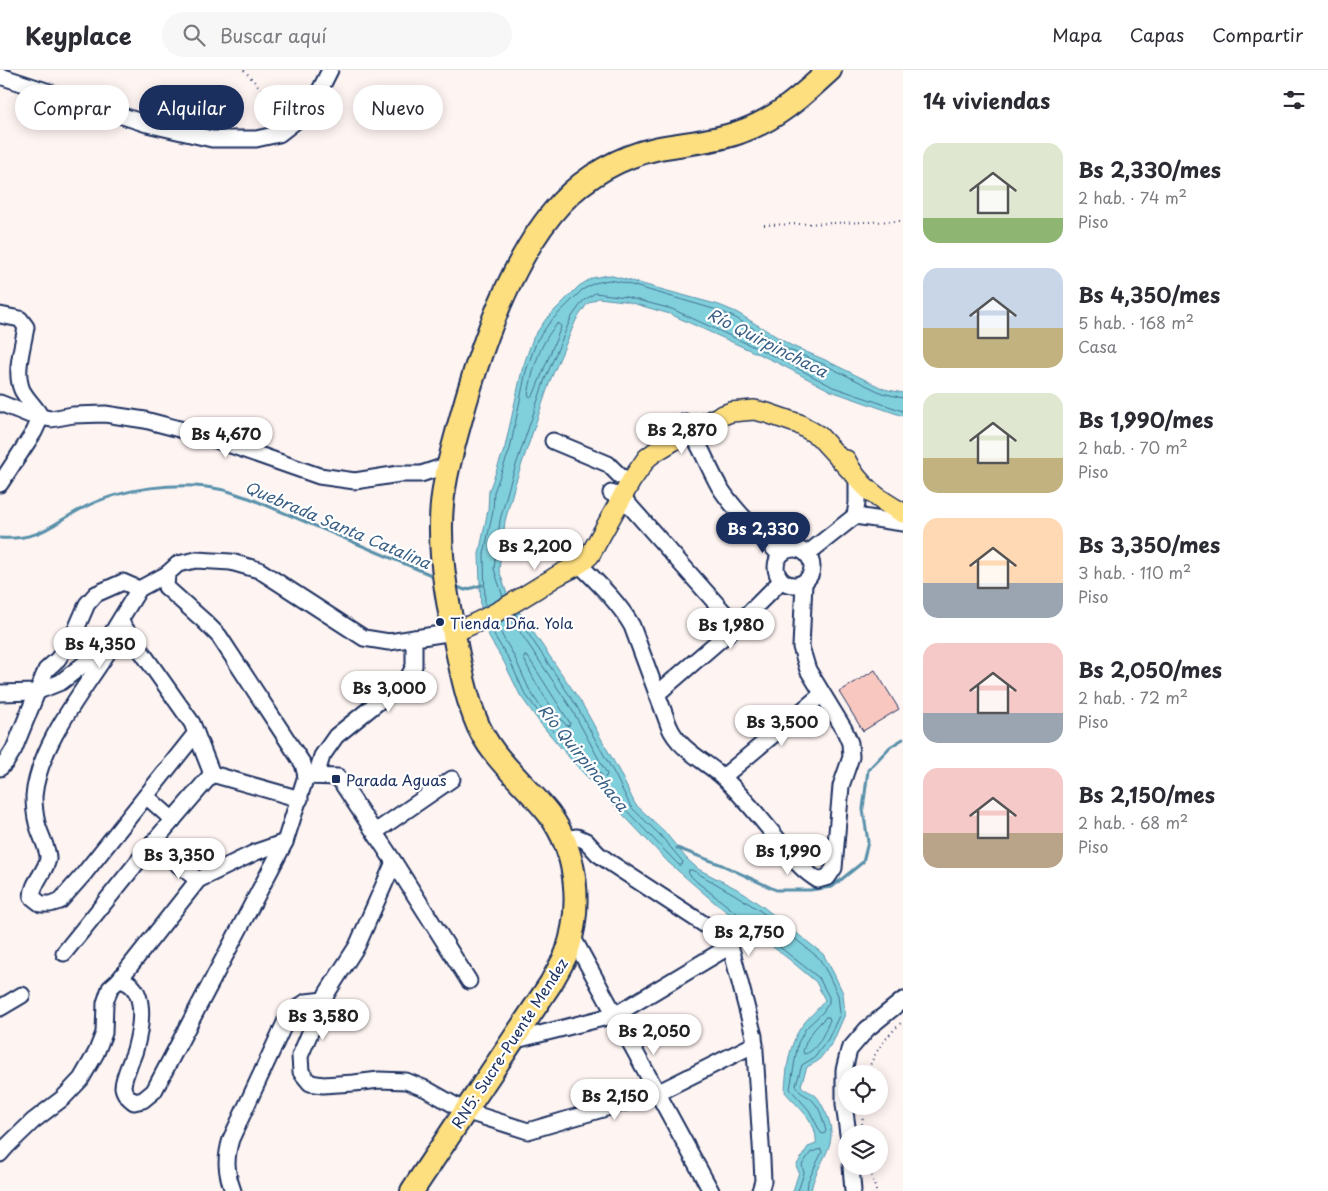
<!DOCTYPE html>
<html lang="es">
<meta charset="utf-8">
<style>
:root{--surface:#fff;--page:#f7f7f7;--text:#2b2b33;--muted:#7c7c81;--line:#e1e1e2;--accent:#1b2f5e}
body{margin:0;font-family:"Playpen Sans",sans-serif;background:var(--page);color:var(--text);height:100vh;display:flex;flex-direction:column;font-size:19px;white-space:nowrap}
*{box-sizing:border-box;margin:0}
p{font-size:16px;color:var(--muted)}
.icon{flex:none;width:28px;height:28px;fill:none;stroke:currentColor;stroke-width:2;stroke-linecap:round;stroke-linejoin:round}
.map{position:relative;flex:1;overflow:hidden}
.drawer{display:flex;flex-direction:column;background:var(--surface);width:425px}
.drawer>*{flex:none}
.banner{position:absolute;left:15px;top:15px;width:475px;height:45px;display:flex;gap:10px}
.tools{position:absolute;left:838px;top:995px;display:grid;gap:10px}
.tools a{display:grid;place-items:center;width:50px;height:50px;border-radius:50%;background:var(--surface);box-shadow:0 2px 12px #0003;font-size:25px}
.price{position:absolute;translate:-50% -42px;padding:0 11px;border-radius:18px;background:#fff;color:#222;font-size:16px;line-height:32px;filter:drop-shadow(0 1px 2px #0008)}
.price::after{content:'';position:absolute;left:50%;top:30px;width:15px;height:11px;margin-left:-8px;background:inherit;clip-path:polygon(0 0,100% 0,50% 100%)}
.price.active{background:var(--accent);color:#fff}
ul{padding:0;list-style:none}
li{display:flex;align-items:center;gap:15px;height:125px;padding:0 20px}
li span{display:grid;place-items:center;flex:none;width:140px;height:100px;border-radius:15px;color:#555}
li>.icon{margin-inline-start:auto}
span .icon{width:60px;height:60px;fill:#fffc;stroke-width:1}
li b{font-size:21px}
h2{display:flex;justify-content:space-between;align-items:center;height:60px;padding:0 20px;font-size:21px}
.chip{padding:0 18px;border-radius:22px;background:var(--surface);box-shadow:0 2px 12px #0003;font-size:18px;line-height:45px}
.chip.active{background:var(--accent);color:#fff}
header{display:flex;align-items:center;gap:30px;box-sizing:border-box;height:70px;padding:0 25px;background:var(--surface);border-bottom:1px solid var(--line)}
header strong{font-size:24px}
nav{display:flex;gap:28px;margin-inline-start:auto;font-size:18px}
.search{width:350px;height:45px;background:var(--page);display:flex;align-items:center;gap:12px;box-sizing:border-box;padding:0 18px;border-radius:28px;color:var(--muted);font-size:19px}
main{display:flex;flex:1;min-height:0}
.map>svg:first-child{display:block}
</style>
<header>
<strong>Keyplace</strong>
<div class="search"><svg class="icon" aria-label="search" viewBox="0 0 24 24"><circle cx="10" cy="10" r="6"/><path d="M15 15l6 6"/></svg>Buscar aquí</div>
<nav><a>Mapa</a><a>Capas</a><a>Compartir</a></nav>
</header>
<main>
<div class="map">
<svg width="903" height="1121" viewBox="0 0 903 1121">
<rect width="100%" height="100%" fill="#fef4f2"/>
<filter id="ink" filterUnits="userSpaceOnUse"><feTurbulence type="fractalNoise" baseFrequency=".02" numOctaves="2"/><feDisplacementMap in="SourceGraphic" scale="10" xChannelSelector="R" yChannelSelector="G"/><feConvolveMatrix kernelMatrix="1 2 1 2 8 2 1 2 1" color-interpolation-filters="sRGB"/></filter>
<g filter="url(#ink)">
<path fill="#80d0dc" stroke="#5890aa" d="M609,205L719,235L736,242L792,276L823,289L884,319L903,323V346L831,321L776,292L670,244L625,231L598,228L587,234L576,250L550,311L515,414L505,451L499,500L507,524L581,632L619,701L635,734L664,761L686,788L698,799L737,819L762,836L823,884L833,902L843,923L845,944L833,972L818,991L807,997L801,1015C804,1021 811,1021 816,1026C819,1029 822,1035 824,1039C844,1076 816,1089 811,1121H793L799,1102L796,1096L808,1077L816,1074C818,1051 798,1038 785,1022C786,1000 789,975 801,957C808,947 818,940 825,930L816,912L790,890L714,832L669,793L573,692L540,653L520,625L504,592L490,569L481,541L479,484L488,440L489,421L505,377L522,300L533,268L546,249L579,216L592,208Z"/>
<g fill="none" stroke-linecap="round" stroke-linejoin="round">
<g stroke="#436f90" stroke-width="1">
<path d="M557,254H560L561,257L533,326L530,327L528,325C533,299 539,274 557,254Z"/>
<polyline points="503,527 494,499 500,450 510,413 545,309 571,248 583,231 595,223 626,227 672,239 778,288 833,317 903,341"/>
<polyline points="485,536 484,484 493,441 494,422 510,379 526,301 537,270 550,252 582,220 595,213 609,210 621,212 717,240 734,247 789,280 821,293 882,323 903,328"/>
<path d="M497,554C501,566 509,576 515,588C520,598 524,609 529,619C548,652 577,680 604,707H606L607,704L571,638L510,547"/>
<polyline points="492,557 495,567 509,589 524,622 544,650 576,688 673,789 679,795 682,795 683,792 660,765 631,737 614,703 576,635 515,544"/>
<path d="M525,586L528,587L570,653L569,656L566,655C549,635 535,614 524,589Z"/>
<path d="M689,800H692L734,824L759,840L819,888L828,904L838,925L840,944L828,969L815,987L802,995L796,1015C799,1025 807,1024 813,1031C821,1039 823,1051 826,1061L824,1064L821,1063L809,1040L790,1019L798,973L806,958L822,943L829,933V927L819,908L697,812L689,804Z"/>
<path d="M826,947H829L830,950C825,961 817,982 804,984L803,982C806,967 815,958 826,947Z"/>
<polyline points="798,1121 804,1103 802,1095 811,1082 821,1079 822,1082 808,1111 807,1121"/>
</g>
<g stroke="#5890aa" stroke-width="3">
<path d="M0,468C40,470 49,456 81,439C120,418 181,410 224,420C232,422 241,426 249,428L436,507"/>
<polyline points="455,516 465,520 482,515"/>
<polyline points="677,778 722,795 776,820 810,820 832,817 863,792 868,772 863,739 868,700 890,677 903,669"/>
</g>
</g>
<polygon fill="#f8c8c0" stroke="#1b2f5e" points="875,600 899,639 863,661 839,622"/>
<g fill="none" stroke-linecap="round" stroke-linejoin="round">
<g stroke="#1b2f5e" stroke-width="19">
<g id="minor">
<polyline points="0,6 147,54 212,69 256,69 279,64 310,40 330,0"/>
<path d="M0,245L20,249L26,257C23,276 14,302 22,320C27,330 36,337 41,347L34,362L0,414"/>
<polyline points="0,333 30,345 51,349 73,345 105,344 145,350 202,365 319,406 355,411 399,404 421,404 448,395"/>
<path d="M685,352C699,371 707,395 719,416C735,442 760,463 780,485"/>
<polyline points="553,371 608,394 620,406 631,411"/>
<polyline points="611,423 622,427 736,556"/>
<polyline points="855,446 903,453"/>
<circle cx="794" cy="497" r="18"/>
<polyline points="807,484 855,446 857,433 857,408"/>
<path d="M580,495C599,514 619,533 632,556L669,656C679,680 706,691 724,708C742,726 759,746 775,766C788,782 799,799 818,810L828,807L834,798L841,716L851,687L850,673L844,659L808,600L801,577L804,513"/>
<polyline points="120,551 192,653 212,704"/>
<path d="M112,563L113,574C86,618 39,673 34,726C34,734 35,745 37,753C39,763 49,780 48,789C45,803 32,813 32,827L41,834H50L60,831L83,805L196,663"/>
<polyline points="0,623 36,622 61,612 84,594 112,563 139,519 167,504"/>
<polyline points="657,624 736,556 781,511"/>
<polyline points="0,698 6,692 14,679 46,600 58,589 74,564 87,534 96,524 123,512 139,519"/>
<polyline points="306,706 338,707 394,792 469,911"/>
<polyline points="316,706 322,686 336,666 408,608 414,596 414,568"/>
<polyline points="723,707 822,624"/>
<polyline points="146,726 173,750"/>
<polyline points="375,762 452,709"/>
<polyline points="563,769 577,767 586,771 598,784 612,794 719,864 732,882 754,966 762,1090 763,1111 760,1121"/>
<polyline points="152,774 198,810"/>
<polyline points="394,792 357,876 327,923 300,986 301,1002 310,1013 323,1015 354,1013 379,1010 406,1011 426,1019 465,1041 528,1061 657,1023 755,974"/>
<polyline points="572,866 711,1121"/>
<polyline points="64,883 152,774 212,704 300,729"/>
<polyline points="119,910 198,810 256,782 285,772"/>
<polyline points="0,938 22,925"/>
<polyline points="512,971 615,945 730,876"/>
<polyline points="848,1064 844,1034 844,1000 849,980 867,959 903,930"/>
<path d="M0,1084L7,1076L33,1051L63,1028L81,1009L96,983L104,963L105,933L110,918L119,910C149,914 141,958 135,980C132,990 123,1007 123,1017C124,1024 129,1028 134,1032L143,1030L154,1021L285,772L306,706L303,694L219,566L204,551L166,517L167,504L178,494L196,490L231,492L259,500L364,568L389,572L454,562"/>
<polyline points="851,1096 853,1121"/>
<path d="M233,1121C226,1102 225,1089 231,1069L289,944L306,932L324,930"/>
</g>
</g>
<g stroke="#1b2f5e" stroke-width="22">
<g id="major">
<path d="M846,390C858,415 879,430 903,443"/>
<path d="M454,562C491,548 523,527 557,506C571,498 578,497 590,485L631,411L647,388L655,382L691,360L718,347L731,342L754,340L767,343L799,354L819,366L851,401"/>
</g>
</g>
<g stroke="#1b2f5e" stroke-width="26">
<path id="highway" d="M412,1121L551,913C556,903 563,893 567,882C582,837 578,783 549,744C524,712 489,687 475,648C466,625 461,600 456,575C449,538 441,499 441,461C440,423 450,388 460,352C479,282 511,187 561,133C586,106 620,87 655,79C684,73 713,72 740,62C776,50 803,25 830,0"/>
</g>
<g stroke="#1b2f5e" stroke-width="2" stroke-dasharray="1 4" stroke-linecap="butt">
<polyline points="244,0 284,45"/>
<polyline points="764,155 903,151"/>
<path d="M868,1004C871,984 889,964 903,951"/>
<polyline points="863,1064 862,1053 864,1036"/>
<polyline points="869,1096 876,1121"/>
</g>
<use href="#minor" stroke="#fff" stroke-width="15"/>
<use href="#major" stroke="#fedf80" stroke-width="19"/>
<use href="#highway" stroke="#fedf80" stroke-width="22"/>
</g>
</g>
<g fill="#1b2f5e" stroke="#fff" stroke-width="2">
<circle cx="440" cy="552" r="5"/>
<rect x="331" y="704" width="10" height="10" rx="2.5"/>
</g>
<g text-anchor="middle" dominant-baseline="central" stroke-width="4.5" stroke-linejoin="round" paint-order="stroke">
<g font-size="15" fill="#1b2f5e" stroke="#fff" text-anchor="start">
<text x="450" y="552">Tienda Dña. Yola</text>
<text x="346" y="709">Parada Aguas</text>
</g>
<g font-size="15" fill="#1b2f5e" stroke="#fff">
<text transform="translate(509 973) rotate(-57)">RN5: Sucre-Puente Mendez</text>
</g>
<g font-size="16" font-style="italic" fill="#395f84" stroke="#fff">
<text transform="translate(768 272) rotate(27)">Río Quirpinchaca</text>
<text transform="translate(338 454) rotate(23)">Quebrada Santa Catalina</text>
<text transform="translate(584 687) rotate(51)">Río Quirpinchaca</text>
</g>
</g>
</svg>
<div class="tools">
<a><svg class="icon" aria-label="locate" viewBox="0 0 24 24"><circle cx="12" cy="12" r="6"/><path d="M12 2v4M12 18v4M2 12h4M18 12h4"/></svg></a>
<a><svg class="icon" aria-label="layers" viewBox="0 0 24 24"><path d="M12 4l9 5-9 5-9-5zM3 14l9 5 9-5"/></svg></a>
</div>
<b class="price" style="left:682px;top:385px">Bs 2,870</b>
<b class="price" style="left:226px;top:389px">Bs 4,670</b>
<b class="price active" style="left:763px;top:484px">Bs 2,330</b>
<b class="price" style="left:535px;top:501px">Bs 2,200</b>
<b class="price" style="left:731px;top:580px">Bs 1,980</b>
<b class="price" style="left:100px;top:599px">Bs 4,350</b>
<b class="price" style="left:389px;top:643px">Bs 3,000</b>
<b class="price" style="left:782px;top:677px">Bs 3,500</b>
<b class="price" style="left:788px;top:806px">Bs 1,990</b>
<b class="price" style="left:179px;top:810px">Bs 3,350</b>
<b class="price" style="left:749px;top:887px">Bs 2,750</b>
<b class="price" style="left:323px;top:971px">Bs 3,580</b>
<b class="price" style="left:654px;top:986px">Bs 2,050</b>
<b class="price" style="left:615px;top:1051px">Bs 2,150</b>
<div class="banner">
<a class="chip">Comprar</a>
<a class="chip active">Alquilar</a>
<a class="chip">Filtros</a>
<a class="chip">Nuevo</a>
</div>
</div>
<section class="drawer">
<h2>14 viviendas<svg class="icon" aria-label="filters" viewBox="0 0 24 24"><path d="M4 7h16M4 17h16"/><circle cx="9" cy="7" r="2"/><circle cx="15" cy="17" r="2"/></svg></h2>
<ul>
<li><span style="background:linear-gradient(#dfe7d0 75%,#8fb573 0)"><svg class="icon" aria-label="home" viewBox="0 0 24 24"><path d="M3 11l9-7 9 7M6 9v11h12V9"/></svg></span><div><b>Bs 2,330/mes</b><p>2 hab. · 74 m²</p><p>Piso</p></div></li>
<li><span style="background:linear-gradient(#c9d6e8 60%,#c2b280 0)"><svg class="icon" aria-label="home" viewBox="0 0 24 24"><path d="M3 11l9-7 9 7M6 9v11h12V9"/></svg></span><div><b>Bs 4,350/mes</b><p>5 hab. · 168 m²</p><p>Casa</p></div></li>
<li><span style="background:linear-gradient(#dfe7d0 65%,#c2b280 0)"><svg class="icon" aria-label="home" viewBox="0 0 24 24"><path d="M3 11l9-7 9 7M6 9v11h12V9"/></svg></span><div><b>Bs 1,990/mes</b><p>2 hab. · 70 m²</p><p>Piso</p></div></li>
<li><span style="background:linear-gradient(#ffd9b3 65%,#9aa5b1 0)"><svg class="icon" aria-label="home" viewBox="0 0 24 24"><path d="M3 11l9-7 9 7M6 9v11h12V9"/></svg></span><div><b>Bs 3,350/mes</b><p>3 hab. · 110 m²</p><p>Piso</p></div></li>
<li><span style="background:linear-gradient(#f6c9c9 70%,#9aa5b1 0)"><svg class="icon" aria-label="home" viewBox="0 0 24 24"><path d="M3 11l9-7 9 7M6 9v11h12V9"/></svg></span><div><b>Bs 2,050/mes</b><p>2 hab. · 72 m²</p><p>Piso</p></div></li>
<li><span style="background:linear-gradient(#f6c9c9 65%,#b9a48a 0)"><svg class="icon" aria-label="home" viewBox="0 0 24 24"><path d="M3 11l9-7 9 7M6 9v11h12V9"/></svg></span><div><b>Bs 2,150/mes</b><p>2 hab. · 68 m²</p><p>Piso</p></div></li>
</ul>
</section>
</main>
